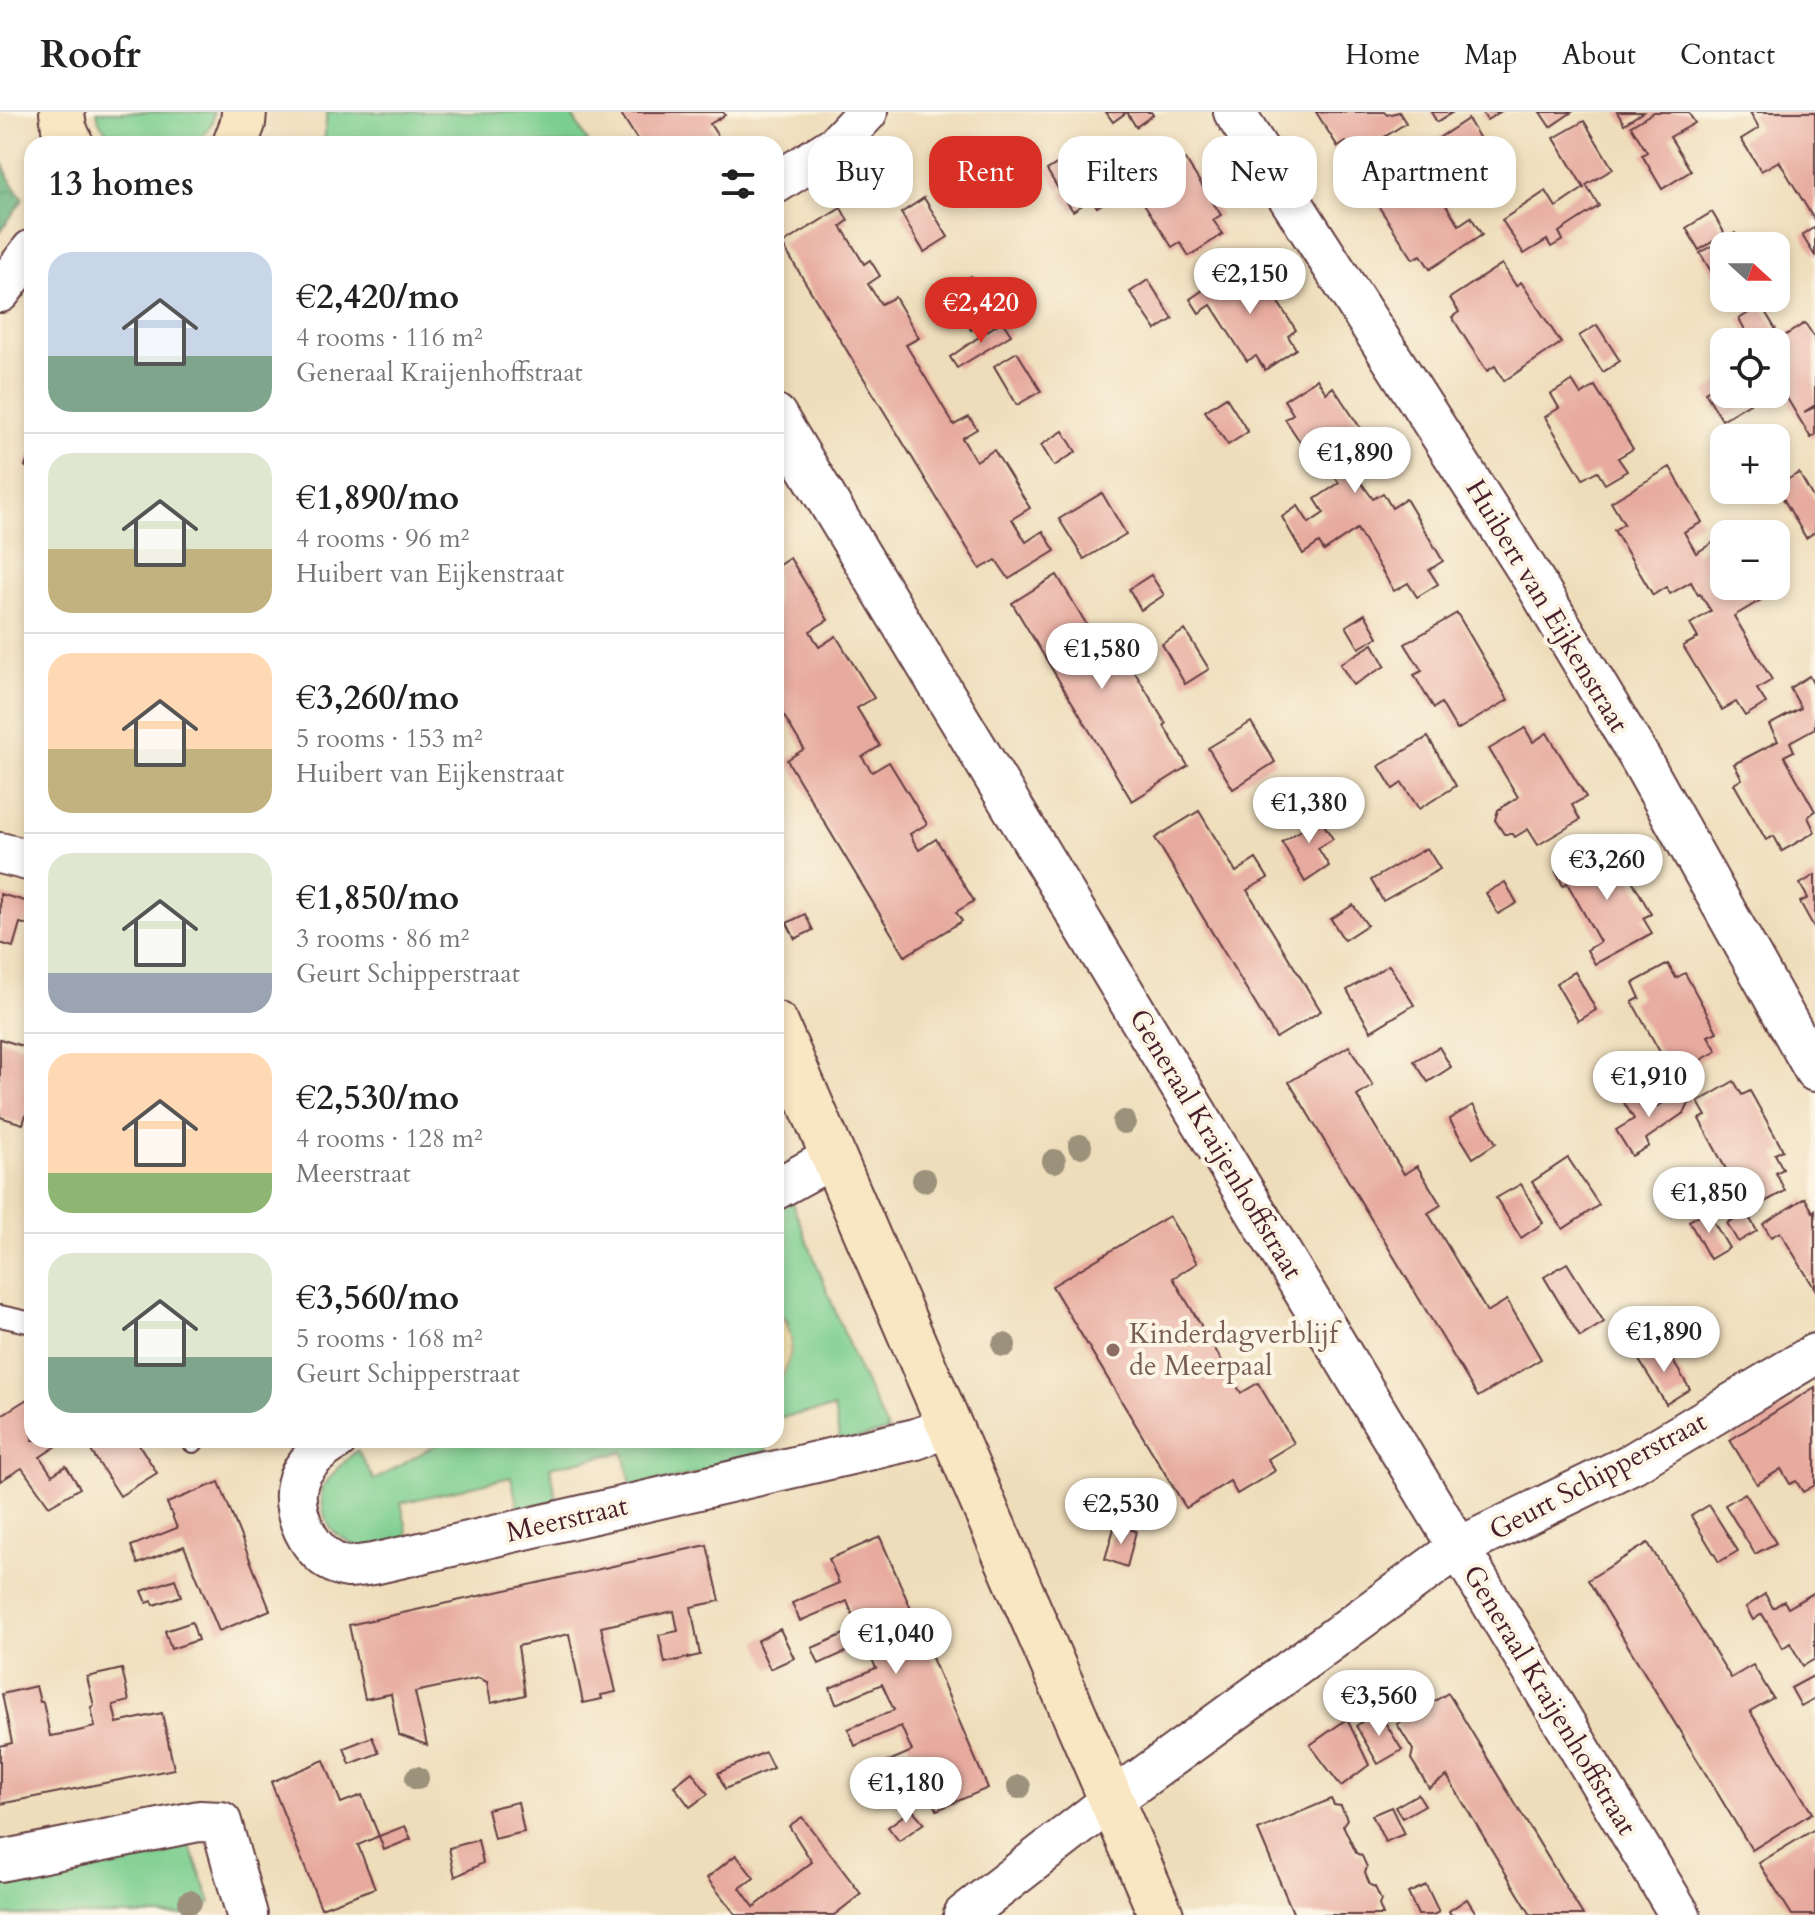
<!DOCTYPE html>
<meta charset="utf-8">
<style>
:root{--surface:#fff;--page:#f6f6f6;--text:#222;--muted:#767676;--line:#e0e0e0;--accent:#d93025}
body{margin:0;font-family:Cardo,serif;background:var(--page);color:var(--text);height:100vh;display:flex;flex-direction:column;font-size:30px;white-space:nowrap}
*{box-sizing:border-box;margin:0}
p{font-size:26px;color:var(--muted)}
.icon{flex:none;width:44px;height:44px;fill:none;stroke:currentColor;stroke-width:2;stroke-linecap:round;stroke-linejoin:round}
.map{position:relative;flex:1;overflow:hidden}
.drawer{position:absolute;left:24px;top:24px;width:760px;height:1312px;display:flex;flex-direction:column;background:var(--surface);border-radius:24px;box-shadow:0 4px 12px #0003}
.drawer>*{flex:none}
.top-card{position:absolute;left:808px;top:24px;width:760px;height:72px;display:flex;gap:16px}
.needle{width:52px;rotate:111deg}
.buttons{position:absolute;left:1710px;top:120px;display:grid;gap:16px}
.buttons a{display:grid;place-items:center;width:80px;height:80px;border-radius:16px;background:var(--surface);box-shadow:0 4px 12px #0003;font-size:40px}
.price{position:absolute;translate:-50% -68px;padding:0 18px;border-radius:28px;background:#fff;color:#222;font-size:26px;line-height:52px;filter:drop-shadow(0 2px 4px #0008)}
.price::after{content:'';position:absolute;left:50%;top:48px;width:24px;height:18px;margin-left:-12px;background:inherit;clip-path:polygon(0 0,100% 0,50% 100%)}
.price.selected{background:var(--accent);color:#fff}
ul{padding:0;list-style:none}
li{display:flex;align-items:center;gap:24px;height:200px;padding:0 24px}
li+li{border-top:2px solid var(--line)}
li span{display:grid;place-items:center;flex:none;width:224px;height:160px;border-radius:24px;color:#555}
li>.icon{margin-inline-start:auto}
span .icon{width:96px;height:96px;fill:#fffc;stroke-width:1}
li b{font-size:34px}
h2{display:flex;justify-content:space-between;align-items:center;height:96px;padding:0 24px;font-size:34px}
.chip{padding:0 28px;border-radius:24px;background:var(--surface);box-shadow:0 4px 12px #0003;font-size:28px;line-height:72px}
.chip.selected{background:var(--accent);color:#fff}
header{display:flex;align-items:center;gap:48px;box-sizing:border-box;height:112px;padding:0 40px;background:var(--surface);border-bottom:2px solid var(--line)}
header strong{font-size:38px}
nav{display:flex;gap:44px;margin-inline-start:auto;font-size:28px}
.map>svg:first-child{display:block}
</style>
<header>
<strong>Roofr</strong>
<nav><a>Home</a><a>Map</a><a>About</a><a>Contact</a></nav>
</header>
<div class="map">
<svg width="1815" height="1803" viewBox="0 0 1815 1803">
<defs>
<pattern id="forest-crowns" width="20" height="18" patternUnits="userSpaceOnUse" patternTransform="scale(2)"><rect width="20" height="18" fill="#65b17a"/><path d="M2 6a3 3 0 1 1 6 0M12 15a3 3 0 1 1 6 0" fill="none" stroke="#558f64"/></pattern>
<pattern id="sand-dots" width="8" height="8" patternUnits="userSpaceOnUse" patternTransform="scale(2)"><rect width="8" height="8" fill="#eeda9e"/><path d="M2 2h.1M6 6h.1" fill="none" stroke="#cebb88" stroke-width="1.8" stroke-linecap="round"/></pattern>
</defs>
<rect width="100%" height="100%" fill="#fcf5e5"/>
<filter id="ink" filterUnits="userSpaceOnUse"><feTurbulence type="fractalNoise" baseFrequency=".0125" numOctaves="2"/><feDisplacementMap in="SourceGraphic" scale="16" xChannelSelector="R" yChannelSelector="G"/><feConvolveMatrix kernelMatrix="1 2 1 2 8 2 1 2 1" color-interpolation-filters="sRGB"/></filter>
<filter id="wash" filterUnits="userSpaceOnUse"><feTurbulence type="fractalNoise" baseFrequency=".006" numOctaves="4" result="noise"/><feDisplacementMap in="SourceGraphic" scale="32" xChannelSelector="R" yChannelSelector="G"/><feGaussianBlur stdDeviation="1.8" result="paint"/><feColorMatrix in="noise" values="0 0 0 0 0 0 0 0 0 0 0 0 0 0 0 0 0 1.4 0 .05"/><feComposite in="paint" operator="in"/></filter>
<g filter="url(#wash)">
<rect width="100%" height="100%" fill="#eeddba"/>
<g fill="#7cce8f" stroke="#63765d" stroke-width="2">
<polygon points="97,0 214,0 212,11 197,32 115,32 99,9"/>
<polygon points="327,0 570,0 589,32 324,32"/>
<polygon points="791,1088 858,1256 888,1319 840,1331 834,1296 776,1306 776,1274 779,1272 788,1210 776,1199 776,1097"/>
<path d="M445,1328H764L768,1344L632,1377L624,1340L550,1355L558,1392L519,1401L511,1365L401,1391L409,1427L361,1437C329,1419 324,1416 321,1377L338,1356L357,1338L374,1368Z"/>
<polygon points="183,1716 211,1790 193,1803 0,1803 0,1758"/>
</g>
<polygon fill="url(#forest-crowns)" stroke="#586852" stroke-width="2" points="0,45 9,66 23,87 0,120"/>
<path fill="url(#sand-dots)" stroke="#9c7c64" stroke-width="2" d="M776,1199C800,1222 791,1245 779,1272L776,1274Z"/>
<g id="blocks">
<g fill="#e7aa9f">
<polygon points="620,0 723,0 725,3 710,12 723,32 640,32"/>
<polygon points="1106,0 1151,0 1153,3 1136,15 1127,0 1113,10"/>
<polygon points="1316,0 1384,0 1387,3 1399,0 1406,11 1355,44 1346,30 1338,35"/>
<polygon points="1431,0 1453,0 1437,10"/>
<polygon points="1482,0 1500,0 1487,8"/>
<polygon points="1540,0 1572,0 1550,15"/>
<polygon points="1617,0 1643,0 1624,12"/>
<polygon points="1654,0 1688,0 1695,11 1670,25 1691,59 1662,77 1642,43 1647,40 1631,14"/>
<polygon points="1750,0 1815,0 1815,109 1779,49 1761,59 1741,27 1759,16"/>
<polygon points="1468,7 1483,32 1429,67 1459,113 1471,105 1482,123 1430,157 1421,143 1413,147 1377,92 1384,87 1375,74 1408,52 1405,48"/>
<polygon points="1584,9 1613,57 1586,73 1599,94 1559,120 1563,128 1551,135 1547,128 1524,142 1502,108 1546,79 1556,95 1584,76 1554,26"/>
<polygon points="1079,38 1091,58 1059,78 1047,58"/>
<polygon points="1168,39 1177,52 1185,47 1221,103 1213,108 1223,122 1189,144 1180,130 1172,135 1132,73 1097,95 1092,87 1073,99 1061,82 1124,42 1136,60"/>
<polygon points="924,86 948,125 924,140 901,101"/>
<polygon points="841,96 848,109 841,114 864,152 870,148 880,164 868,172 881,192 895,185 919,226 906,233 954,313 969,305 977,317 962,326 976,349 994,338 1030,396 1012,407 1026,430 1043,419 1055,439 1009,467 996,448 980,457 782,132"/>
<polygon points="1712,100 1725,122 1699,138 1686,116"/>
<polygon points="1815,115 1815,144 1802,123"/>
<polygon points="1735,121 1743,134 1724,134 1724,181 1700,141"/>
<polygon points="1502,152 1516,174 1521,170 1561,231 1504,269 1495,254 1487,259 1469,232 1452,205 1459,200 1450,186"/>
<polygon points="1240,153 1250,167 1259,161 1296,218 1288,224 1296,237 1265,258 1256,244 1247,249 1211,193 1199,201 1190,187"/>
<polygon points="971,164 994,203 971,218 947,178"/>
<polygon points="1148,168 1173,207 1156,218 1130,180"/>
<polygon points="1727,186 1747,186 1733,195"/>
<polygon points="1761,193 1781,226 1805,211 1815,226 1815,293 1804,300 1815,295 1815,323 1811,326 1776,268 1776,230 1752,230 1739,207"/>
<polygon points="1002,209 1011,223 957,256 950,245"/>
<polygon points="1597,213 1620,249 1603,260 1579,224"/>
<polygon points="1017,240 1041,279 1017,293 994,254"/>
<polygon points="1317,267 1326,281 1333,275 1371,332 1362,337 1372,351 1355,362 1373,387 1383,381 1392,396 1406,387 1443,449 1429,458 1438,472 1417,485 1408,471 1394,479 1357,417 1324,439 1319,431 1303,442 1282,405 1298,394 1309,411 1324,401 1315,387 1339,371 1330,358 1323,364 1285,307 1293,302 1284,288"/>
<polygon points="1724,268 1724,282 1745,282 1750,291 1722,308 1705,280"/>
<polygon points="1572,269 1581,283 1595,274 1633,337 1618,346 1627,359 1605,372 1597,359 1583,367 1545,305 1559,296 1551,282"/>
<polygon points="1226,285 1248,320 1228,333 1205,299"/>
<polygon points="1063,319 1076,340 1054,354 1041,333"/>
<polygon points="32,339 32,360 25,354"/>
<polygon points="1670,355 1702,410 1684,420 1696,441 1722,425 1724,474 1752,474 1761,488 1734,504 1772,568 1757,577 1766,591 1745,604 1736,590 1722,598 1683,534 1698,526 1690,512 1711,499 1700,482 1698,483 1691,470 1670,482 1666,475 1653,483 1614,418 1624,412 1611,390"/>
<polygon points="1799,361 1815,389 1815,420 1806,426 1776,374"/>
<polygon points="1102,381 1126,422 1084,447 1059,407"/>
<polygon points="790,446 828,508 810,519 819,535 836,524 874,586 857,596 880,634 862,645 872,660 889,650 927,712 910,722 914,730 919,738 936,727 974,789 956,800 962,809 905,844 787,648 804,637 776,591 776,455"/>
<polygon points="1057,463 1105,543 1119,534 1166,612 1164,614 1188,654 1132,689 1012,491"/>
<polygon points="1151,463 1164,483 1141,498 1129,477"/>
<polygon points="1457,501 1508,588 1457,618 1441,591 1434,596 1424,580 1414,563 1422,559 1405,532"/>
<polygon points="1365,502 1378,525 1359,536 1346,514"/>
<polygon points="1185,518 1209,557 1185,572 1162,532"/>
<polygon points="1373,532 1385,554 1353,573 1340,552"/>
<polygon points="1809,564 1815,575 1815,616 1790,630 1794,639 1784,644 1815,699 1808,705 1815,720 1782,739 1774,724 1766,728 1734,672 1742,667 1734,652 1778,629 1769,613 1801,596 1790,576"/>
<polygon points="1251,610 1275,650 1233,677 1208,636"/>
<polygon points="1525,616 1533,630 1547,621 1586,685 1572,693 1580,708 1538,733 1528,717 1515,725 1513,722 1504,722 1495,708 1498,698 1518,685 1489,637"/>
<polygon points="1428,625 1456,674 1419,697 1402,671 1393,677 1379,654"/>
<polygon points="1308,688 1333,727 1318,736 1329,754 1305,770 1282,730 1311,712 1300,694"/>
<polygon points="1199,699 1236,760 1256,747 1268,766 1247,778 1321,899 1276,926 1155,726"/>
<polygon points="1603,733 1611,747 1618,743 1651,802 1643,806 1652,821 1595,852 1587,838 1600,830 1567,771 1563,774 1556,760"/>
<polygon points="1427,736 1440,757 1383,789 1371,768"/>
<polygon points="1815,763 1815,817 1800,790 1808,786 1800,772"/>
<polygon points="1505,770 1517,791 1498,802 1486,781"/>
<polygon points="0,782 32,791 32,814 20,811 13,835 0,831"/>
<polygon points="1353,793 1367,813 1344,828 1331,807"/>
<polygon points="805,802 813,818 795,827 787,811"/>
<polygon points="1668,852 1676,866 1685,861 1717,920 1708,924 1717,939 1681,959 1673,945 1665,949 1632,890 1640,886 1633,871"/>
<polygon points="1389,853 1414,893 1371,919 1347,878"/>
<polygon points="1575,860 1596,898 1578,909 1556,871"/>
<polygon points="0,927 32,937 32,984 23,1012 0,1005"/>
<polygon points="1349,934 1373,974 1357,984 1404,1062 1417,1054 1441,1093 1428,1101 1487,1200 1507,1188 1541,1247 1478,1285 1289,970"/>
<polygon points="1439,935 1451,955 1428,970 1414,949"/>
<polygon points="1734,969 1742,983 1750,979 1783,1038 1775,1042 1783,1057 1776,1061 1785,1079 1746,1100 1757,1119 1738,1130 1727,1111 1740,1104 1720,1069 1729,1063 1699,1007 1706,1004 1698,990"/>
<polygon points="1642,978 1652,997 1684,980 1690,989 1685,1000 1646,1027 1649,1034 1632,1044 1616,1018 1634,1007 1623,989"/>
<polygon points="1473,993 1496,1031 1473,1046 1449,1007"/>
<polygon points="1568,1046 1599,1093 1563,1117 1532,1070"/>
<polygon points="1521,1072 1543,1111 1521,1126 1496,1086"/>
<polygon points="1805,1086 1813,1100 1815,1098 1815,1177 1780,1120 1771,1125 1763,1112"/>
<polygon points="1707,1099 1729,1136 1710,1147 1689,1109"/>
<polygon points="1169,1104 1197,1151 1173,1166 1241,1281 1258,1271 1294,1331 1268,1347 1275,1359 1237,1382 1230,1369 1186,1396 1052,1174"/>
<polygon points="1567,1151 1604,1210 1580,1225 1544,1165"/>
<polygon points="1663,1233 1690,1277 1666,1292 1639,1248"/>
<polygon points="1815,1275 1815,1373 1803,1380 1796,1369 1790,1372 1781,1357 1757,1372 1730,1328"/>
<polygon points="32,1284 32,1328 66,1328 40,1345 52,1363 66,1354 80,1376 49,1394 22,1356 0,1369 0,1304"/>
<polygon points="84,1328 136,1328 157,1361 120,1384"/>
<polygon points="219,1370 270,1498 219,1519 184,1434 138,1452 131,1434 177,1416 167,1391"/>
<polygon points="1745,1381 1776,1431 1755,1442 1725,1393"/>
<polygon points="1709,1393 1738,1439 1719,1450 1691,1404"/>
<polygon points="1115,1413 1136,1419 1127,1455 1105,1447"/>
<polygon points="880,1425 988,1676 937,1698 919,1656 873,1676 866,1659 912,1639 901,1614 855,1634 848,1617 894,1598 882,1572 836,1592 830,1576 876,1556 865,1531 819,1552 812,1536 858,1516 847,1489 800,1509 792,1491 839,1471 829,1447"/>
<polygon points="1648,1431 1731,1566 1753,1553 1773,1586 1750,1599 1812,1701 1752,1738 1588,1468"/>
<polygon points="707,1433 720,1489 691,1495 700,1543 665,1551 659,1523 678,1519 674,1499 601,1515 616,1580 601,1583 602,1587 583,1591 569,1522 518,1534 525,1583 491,1591 487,1570 479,1566 415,1580 427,1633 399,1623 391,1582 365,1587 349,1513"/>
<polygon points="175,1467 181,1484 154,1493 152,1489 147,1491 142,1479"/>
<polygon points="1815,1480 1815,1547 1803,1554 1790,1531 1783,1536 1762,1502 1753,1508 1746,1495 1765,1482 1773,1496 1784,1489 1788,1496"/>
<polygon points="192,1510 198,1528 171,1537 165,1519"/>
<polygon points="780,1517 794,1546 770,1557 757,1529"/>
<polygon points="122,1557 129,1589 113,1593 117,1611 162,1601 174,1657 0,1692 0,1634 12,1631 2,1582 36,1574 40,1590 43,1590 50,1624 74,1620 95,1615 91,1595 94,1594 87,1565"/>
<polygon points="1815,1563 1815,1586 1801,1594 1791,1576"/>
<polygon points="1448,1581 1485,1642 1583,1803 1531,1803 1447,1664 1429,1676 1411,1647 1413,1638 1397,1612"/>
<polygon points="1378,1599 1402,1638 1378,1652 1356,1614"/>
<polygon points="1347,1607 1369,1653 1341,1674 1310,1633"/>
<polygon points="372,1625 379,1641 350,1652 344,1636"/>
<polygon points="765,1640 773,1656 725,1677 718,1661"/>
<polygon points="324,1648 341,1691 362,1683 379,1724 358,1733 375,1776 321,1796 271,1670"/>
<polygon points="692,1660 708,1682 690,1695 674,1674"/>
<polygon points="1418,1682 1425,1693 1402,1706 1395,1695"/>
<polygon points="1331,1687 1334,1693 1341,1694 1347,1707 1343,1713 1356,1741 1362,1744 1367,1755 1365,1761 1370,1773 1375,1775 1381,1788 1379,1793 1383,1803 1294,1803 1258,1718"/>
<polygon points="518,1690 524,1720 494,1727 487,1697"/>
<polygon points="1391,1695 1404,1722 1385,1730 1372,1703"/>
<polygon points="912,1697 924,1711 899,1729 888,1715"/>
<polygon points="802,1705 861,1782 834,1803 736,1803 707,1766 736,1743 754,1766 740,1776 754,1795 812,1750 789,1714"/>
<polygon points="405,1714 411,1727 384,1738 379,1724"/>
<polygon points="1815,1717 1815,1803 1792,1803 1759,1751"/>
<polygon points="478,1728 483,1751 455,1765 449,1736"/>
<polygon points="1426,1773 1439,1800 1433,1803 1418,1803 1408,1781"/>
<polygon points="1467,1787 1477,1803 1451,1803 1449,1799"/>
</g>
</g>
</g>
<g filter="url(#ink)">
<use href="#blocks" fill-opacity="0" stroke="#633c40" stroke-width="2"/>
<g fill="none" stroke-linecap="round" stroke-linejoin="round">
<g stroke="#633c40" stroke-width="24">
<g id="lane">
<polyline points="0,1204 32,1211"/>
<polyline points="191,1328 193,1330"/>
</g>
</g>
<g stroke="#633c40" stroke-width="44">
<g id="street">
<polyline points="1234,0 1533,467 1641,648 1815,959"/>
<polyline points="776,71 836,33 867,0"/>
<polyline points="0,180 32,138"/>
<polyline points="776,303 1680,1803"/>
<polyline points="0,741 32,749"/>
<polyline points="776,1077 832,1046"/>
<path d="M337,1328C320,1338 301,1353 297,1373C290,1404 315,1452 348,1455C356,1455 366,1453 373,1452L916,1327L948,1315"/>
<polyline points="0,1749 199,1709 221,1710 247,1803"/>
<polyline points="964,1803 1112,1688 1458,1436 1633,1351 1815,1242"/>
</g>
</g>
<g stroke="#633c40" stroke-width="48">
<g id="secondary">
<polyline points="62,0 64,16 71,32"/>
<polyline points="235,32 243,11 244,0"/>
<polyline points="776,912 1161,1803"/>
</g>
</g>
<use href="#lane" stroke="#fff" stroke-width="20"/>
<use href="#street" stroke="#fff" stroke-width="40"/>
<use href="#secondary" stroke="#f9e7c3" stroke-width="44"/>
</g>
<g fill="#9c927c">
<circle cx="1124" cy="1010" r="12"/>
<circle cx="1080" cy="1034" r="12"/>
<circle cx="1054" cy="1049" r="12"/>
<circle cx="924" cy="1068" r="12"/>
<circle cx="1004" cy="1233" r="12"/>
<circle cx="417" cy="1666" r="12"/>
<circle cx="1019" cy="1675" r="12"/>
<circle cx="190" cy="1790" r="12"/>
</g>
</g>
<circle fill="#8d6e63" stroke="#fcf5e5" stroke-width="3" cx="1113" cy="1238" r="8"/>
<g text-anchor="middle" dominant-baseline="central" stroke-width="8" stroke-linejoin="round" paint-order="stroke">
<g font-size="28" fill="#4a1f2b" stroke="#fcf5e5">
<text transform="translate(1547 494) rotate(59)">Huibert van Eijkenstraat</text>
<text transform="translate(1216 1032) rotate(59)">Generaal Kraijenhoffstraat</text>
<text transform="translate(1598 1364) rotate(-28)">Geurt Schipperstraat</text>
<text transform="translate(567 1407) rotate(-13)">Meerstraat</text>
<text transform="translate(1550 1588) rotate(59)">Generaal Kraijenhoffstraat</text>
</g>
<g font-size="28" fill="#785e54" stroke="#fcf5e5" text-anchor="start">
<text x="1129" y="1222">Kinderdagverblijf<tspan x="1129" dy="32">de Meerpaal</tspan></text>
</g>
</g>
</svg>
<div class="buttons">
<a><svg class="needle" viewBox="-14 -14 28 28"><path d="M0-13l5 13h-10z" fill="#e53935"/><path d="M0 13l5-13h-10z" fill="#767676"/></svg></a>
<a><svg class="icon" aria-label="locate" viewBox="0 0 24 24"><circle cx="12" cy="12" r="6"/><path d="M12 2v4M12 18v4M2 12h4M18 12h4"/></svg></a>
<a>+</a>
<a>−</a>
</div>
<b class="price" style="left:1250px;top:204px">€2,150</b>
<b class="price selected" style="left:981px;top:233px">€2,420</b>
<b class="price" style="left:1355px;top:383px">€1,890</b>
<b class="price" style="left:1102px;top:579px">€1,580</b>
<b class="price" style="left:1309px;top:733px">€1,380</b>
<b class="price" style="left:1607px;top:790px">€3,260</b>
<b class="price" style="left:1649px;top:1007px">€1,910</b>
<b class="price" style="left:1709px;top:1123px">€1,850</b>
<b class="price" style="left:1664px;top:1262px">€1,890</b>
<b class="price" style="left:1121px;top:1434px">€2,530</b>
<b class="price" style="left:896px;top:1564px">€1,040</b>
<b class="price" style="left:1379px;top:1626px">€3,560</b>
<b class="price" style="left:906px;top:1713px">€1,180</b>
<div class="top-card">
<a class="chip">Buy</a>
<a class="chip selected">Rent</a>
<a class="chip">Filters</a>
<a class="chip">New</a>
<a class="chip">Apartment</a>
</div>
<section class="drawer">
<h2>13 homes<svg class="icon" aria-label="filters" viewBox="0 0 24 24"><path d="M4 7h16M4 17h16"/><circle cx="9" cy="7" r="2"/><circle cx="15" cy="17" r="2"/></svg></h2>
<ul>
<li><span style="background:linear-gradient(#c9d6e8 65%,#7fa58c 0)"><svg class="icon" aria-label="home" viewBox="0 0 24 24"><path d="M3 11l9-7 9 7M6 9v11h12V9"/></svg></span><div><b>€2,420/mo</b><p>4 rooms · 116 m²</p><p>Generaal Kraijenhoffstraat</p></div></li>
<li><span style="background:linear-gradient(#dfe7d0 60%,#c2b280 0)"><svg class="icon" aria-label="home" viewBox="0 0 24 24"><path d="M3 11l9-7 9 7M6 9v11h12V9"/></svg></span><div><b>€1,890/mo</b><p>4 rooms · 96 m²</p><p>Huibert van Eijkenstraat</p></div></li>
<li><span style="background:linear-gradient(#ffd9b3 60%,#c2b280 0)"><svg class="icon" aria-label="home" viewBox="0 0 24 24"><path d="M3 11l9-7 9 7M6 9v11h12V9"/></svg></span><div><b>€3,260/mo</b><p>5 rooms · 153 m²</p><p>Huibert van Eijkenstraat</p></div></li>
<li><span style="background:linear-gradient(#dfe7d0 75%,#9aa5b1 0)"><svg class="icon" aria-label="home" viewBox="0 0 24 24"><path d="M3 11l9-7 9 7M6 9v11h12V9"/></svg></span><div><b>€1,850/mo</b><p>3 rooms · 86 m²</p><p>Geurt Schipperstraat</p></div></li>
<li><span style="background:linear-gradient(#ffd9b3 75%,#8fb573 0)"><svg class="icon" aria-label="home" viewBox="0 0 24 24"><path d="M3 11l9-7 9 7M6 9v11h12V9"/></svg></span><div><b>€2,530/mo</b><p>4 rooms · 128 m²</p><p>Meerstraat</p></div></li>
<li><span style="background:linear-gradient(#dfe7d0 65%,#7fa58c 0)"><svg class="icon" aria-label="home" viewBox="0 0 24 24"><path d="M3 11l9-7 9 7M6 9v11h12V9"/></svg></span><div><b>€3,560/mo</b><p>5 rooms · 168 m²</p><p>Geurt Schipperstraat</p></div></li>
</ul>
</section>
</div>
